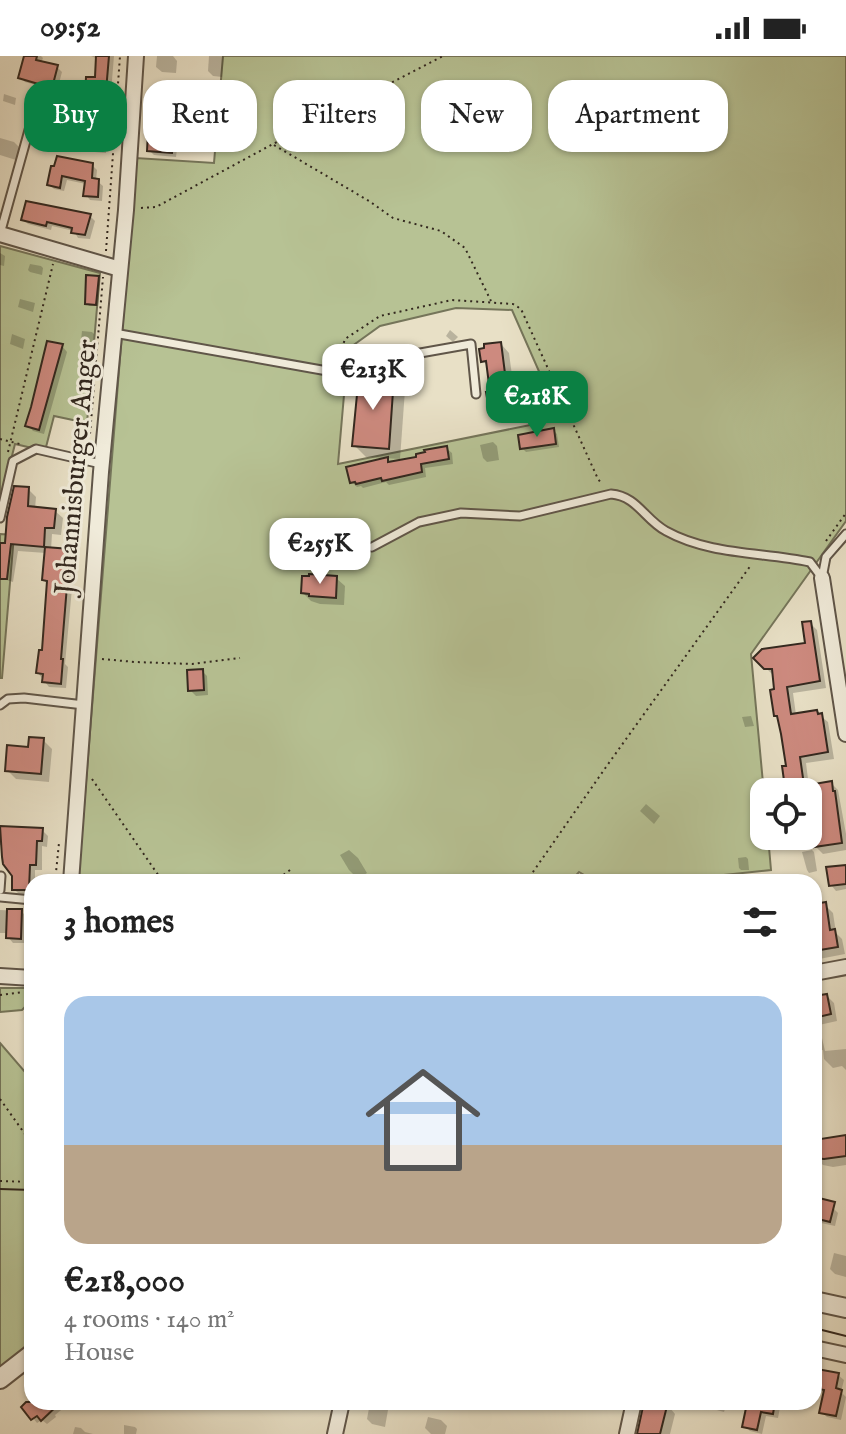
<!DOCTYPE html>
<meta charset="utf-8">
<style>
:root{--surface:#fff;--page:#f2f2f2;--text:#222;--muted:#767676;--accent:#0b8043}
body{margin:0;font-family:"IM FELL English",serif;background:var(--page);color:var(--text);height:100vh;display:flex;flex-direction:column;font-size:30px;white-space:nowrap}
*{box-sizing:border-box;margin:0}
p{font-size:26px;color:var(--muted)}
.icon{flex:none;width:44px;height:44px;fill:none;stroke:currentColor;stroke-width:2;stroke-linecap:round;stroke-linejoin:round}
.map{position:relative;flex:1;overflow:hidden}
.drawer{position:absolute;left:24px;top:818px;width:798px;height:536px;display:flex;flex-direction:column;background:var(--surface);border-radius:24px;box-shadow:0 2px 6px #0004}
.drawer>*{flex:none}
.hud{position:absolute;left:24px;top:24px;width:798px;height:72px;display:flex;gap:16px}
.buttons{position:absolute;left:750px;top:722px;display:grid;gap:16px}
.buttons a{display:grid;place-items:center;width:72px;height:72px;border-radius:16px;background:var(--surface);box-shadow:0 2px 6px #0004;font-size:40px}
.price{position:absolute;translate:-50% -68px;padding:0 18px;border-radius:16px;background:#fff;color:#222;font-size:26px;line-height:52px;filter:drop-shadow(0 2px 4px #0008)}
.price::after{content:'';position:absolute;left:50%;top:48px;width:24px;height:18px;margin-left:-12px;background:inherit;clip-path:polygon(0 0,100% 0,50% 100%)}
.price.selected{background:var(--accent);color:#fff}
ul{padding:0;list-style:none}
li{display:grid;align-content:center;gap:16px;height:424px;padding:0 40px}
li span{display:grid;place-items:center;height:248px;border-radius:24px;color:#555}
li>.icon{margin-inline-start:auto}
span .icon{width:144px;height:144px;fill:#fffc;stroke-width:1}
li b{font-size:34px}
h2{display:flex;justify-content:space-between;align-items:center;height:96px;padding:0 40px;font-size:34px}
.pill{padding:0 28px;border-radius:24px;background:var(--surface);box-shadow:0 2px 6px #0004;font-size:28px;line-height:72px}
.pill.selected{background:var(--accent);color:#fff}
.status{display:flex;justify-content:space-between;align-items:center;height:56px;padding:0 40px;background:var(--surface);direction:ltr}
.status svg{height:22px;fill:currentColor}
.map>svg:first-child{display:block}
</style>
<div class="status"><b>09:52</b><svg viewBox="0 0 49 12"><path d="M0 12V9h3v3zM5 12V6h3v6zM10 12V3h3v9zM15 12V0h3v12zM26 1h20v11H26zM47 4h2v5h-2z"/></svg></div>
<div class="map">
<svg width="846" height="1378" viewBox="0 0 846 1378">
<rect width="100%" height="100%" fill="#e8e0c6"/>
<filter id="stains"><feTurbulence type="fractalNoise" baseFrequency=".0025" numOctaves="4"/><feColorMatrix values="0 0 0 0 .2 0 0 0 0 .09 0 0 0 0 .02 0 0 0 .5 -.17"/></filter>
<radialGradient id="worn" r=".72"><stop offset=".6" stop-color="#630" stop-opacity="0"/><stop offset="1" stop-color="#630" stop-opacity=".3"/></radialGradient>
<g fill="#b7c294" stroke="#75755a" stroke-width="2" fill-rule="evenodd">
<path d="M223,0H846V465L751,598L764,738V780H768L771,814L657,826H596L579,816L570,826H78L136,102L214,107ZM456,252L512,254L560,363L338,408L348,293L380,270Z"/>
<polygon points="0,190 100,217 87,367 54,360 45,395 15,388 0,447"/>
<polygon points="0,478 14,479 2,622 0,622"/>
<polygon points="0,932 32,932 32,949 25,951 22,954 0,956"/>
<polygon points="0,987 32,1024 32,1289 0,1314"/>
</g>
<g fill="#0003">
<polygon points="27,0 41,0 43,2 41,7 57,11 62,16 57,35 25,26 20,21"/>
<polygon points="91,0 114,0 106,97 94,96 89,91 91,64 86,59 97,23 98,3"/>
<polygon points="157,0 173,0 177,5 176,17 162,16 156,11"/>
<polygon points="209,0 224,0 222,21 213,20 208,15"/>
<polygon points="214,33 219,38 216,83 208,83 203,78 204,63 201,59 201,54 171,53 170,80 178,85 176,101 154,99 149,94 156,78 158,37 202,39"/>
<polygon points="4,38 16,42 15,49 3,45"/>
<polygon points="0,82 14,86 19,91 16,104 0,99"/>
<polygon points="92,109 97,114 96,124 103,130 102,145 90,144 86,139 86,128 67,124 64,135 54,133 49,128 53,112"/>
<polygon points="90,160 95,165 90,183 78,182 74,175 52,170 51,174 28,168 23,163"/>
<polygon points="0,197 5,200 4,210 0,209"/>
<polygon points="30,208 41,210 43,212 42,219 30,216 28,214"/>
<polygon points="98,222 100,224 98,250 89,250 87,247"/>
<polygon points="20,243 35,247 33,256 18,251"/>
<polygon points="450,274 458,281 453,286 446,280"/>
<polygon points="82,275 92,276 94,278 93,287 83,286 81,284"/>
<polygon points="12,278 25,283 23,293 10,288"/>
<polygon points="501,288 509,297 517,357 502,359 489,347 492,338 488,310 483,305"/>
<polygon points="62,290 67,296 44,378 33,375 28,369"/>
<polygon points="394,323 405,334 400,403 366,401 354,389"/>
<polygon points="553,374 557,378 559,391 526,396 522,392"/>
<polygon points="493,386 497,390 499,404 487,406 483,402 480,389"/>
<polygon points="446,392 452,397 453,408 425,412 426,421 389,429 386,426 363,432 361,430 357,431 352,426 385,404 392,407 419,402"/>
<polygon points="28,433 36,441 35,453 55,455 63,462 61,479 52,478 51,494 69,495 75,500 65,608 68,611 66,632 49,631 38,617 43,596 49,529 44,524 46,497 18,495 13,526 0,522 0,489 7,489"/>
<polygon points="336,522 345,530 344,549 320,548 311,545 303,537"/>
<polygon points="810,567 817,574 826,632 793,637 796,659 816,656 828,666 834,703 806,707 809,731 831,727 838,734 846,778 846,794 823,798 816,791 812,771 808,768 808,736 788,736 784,712 788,711 780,663 776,659 776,635 773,619 756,602 807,589"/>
<polygon points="202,615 207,620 208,639 196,640 190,634"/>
<polygon points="751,660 754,670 745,671 742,661"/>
<polygon points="43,684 52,693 49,726 16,723 7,714 29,693"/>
<polygon points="646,748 660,760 654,768 640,755"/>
<polygon points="0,772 42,774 48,780 47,791 42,790 42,814 35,814 35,826 32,826 32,839 20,839 14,833 14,819 3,789 0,789"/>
<polygon points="349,794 358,802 367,817 358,823 349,814 340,799"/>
<polygon points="812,794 814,796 817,815 809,817 807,814 802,796"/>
<polygon points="746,801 748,803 749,814 741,814 739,812 738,802"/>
<polygon points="846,812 846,833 836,835 831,829"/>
<polygon points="825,849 833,857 836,877 842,883 845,898 814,904 814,850"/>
<polygon points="0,854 21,855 27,861 26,887 13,887 8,881 8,877 0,877"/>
<polygon points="827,940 834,947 837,965 819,969 825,995 846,993 846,1014 842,1010 833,1012 824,1003 823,994 814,996 814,943"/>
<polygon points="846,1081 846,1109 833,1111 823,1109 815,1101 814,1086"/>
<polygon points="833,1152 838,1157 835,1170 821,1167 816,1161"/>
<polygon points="834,1197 846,1200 846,1221 835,1218 830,1213"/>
<polygon points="838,1319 844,1324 841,1336 846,1341 841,1364 827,1361 822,1356 826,1337 821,1336 816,1331"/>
<polygon points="32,1344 32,1346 71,1346 55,1359 56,1361 47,1368 42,1364 37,1367 24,1351"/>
<polygon points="293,1346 313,1346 312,1351"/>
<polygon points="645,1346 671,1346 670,1352 675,1358 670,1378 639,1378"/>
<polygon points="698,1346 727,1346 724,1356 702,1350"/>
<polygon points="755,1346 781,1346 778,1362 766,1360 762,1378 750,1375 745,1370 753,1356"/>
<polygon points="370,1347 383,1349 388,1354 385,1371 372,1368 367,1363"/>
<polygon points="428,1361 441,1364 447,1370 445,1378 431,1378 425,1372"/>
<polygon points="124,1369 135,1371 137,1373 136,1378 124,1378"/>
<polygon points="75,1371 81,1372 85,1376 93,1378 73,1378"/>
</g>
<g fill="#cd8a7f" stroke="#33281f" stroke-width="2">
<polygon points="24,0 37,0 36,4 58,9 52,32 18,22"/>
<polygon points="96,0 109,0 101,93 87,92 90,60 84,60 86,21 95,21"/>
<polygon points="204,31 214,31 212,79 201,79 202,60 198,60 199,50 167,49 166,77 174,78 172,97 147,95 148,76 154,76 156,35 200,37 200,36 204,36"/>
<polygon points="57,100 93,107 92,122 99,123 98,141 83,140 85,125 62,120 60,132 47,129 51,110 54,110"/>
<polygon points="26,145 91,158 85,179 71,177 72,172 47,166 46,170 21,164"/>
<polygon points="86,219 99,220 96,249 85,248"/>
<polygon points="47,285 63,288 39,374 25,370 31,351"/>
<polygon points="501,286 509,349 492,351 491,348 488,348 486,336 490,336 486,305 481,306 479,293 484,292 484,288"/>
<polygon points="359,318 394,321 389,393 352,390"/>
<polygon points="554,372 556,388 520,393 518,379"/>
<polygon points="447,390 449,403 421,408 422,416 382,425 381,422 356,428 355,426 350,427 346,411 388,401 388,406 416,401 416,398 425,396 424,394"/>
<polygon points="14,430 29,431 28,450 56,453 54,472 45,472 44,491 11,488 7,523 0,523 0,487 5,487 7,461"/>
<polygon points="45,491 70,493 61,603 63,603 61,628 42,626 43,618 36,617 39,594 42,594 47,525 42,524"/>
<polygon points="309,518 337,520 336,542 309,540 309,538 301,537 302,520 309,520"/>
<polygon points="811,565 820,625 787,631 791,658 817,654 818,658 822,657 828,696 800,701 805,736 793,736 792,731 785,732 782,710 786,710 781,678 777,660 774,660 770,634 774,633 772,613 764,613 753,602 762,593 805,587 802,566"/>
<polygon points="203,613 204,634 188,635 187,614"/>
<polygon points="29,681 44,682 41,718 5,715 7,689 28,691"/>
<polygon points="832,725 833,735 835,735 842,787 814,791 810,764 808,764 808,729"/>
<polygon points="0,770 43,772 42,785 37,785 36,809 30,809 29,834 12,834 12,820 3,808 2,801"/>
<polygon points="846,809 846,828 829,830 826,811"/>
<polygon points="826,846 830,874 835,873 838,891 814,895 814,848"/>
<polygon points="7,853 22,853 21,883 6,882"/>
<polygon points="827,938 831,958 814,962 814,940"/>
<polygon points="846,1079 846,1100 824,1103 814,1102 814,1084"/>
<polygon points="819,1142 835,1146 830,1166 814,1162"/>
<polygon points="817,1313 839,1317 836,1332 842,1334 836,1360 819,1357 824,1334 814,1332"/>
<polygon points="26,1346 61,1346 41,1365 37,1360 31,1364 21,1351"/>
<polygon points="644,1346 668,1346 660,1378 637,1378"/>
<polygon points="738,1346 775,1346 773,1358 761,1356 757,1374 742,1371 746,1352 751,1353 737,1350"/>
</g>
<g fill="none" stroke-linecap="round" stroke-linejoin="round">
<g stroke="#605649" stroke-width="11">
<g id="service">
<polyline points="0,178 34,56"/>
<polyline points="114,277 333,316 347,315 375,305 471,288 476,338"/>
<polyline points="0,462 13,405 36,393 101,408"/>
<path d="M372,491L419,466L461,457L520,460L611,438C637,440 645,464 666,475C709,499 763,496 810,506L822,522"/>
<polyline points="822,522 826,501 846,478"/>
<polyline points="0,649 8,643 24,642 84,649"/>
<polyline points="0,834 1,820"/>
<polyline points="0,841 32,844"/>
</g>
</g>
<g stroke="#605649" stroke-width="18">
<g id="minor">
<polyline points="0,178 120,213"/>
<polyline points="822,522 846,678"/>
<polyline points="71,826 101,416 126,154 136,0"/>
<polyline points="814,917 846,911"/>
<polyline points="0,920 32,922"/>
<polyline points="814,1292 846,1299"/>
<polyline points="335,1378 342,1346"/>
<polyline points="627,1378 634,1346"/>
</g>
</g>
<g stroke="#605649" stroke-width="22">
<g id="tertiary">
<polyline points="814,1245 846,1252"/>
<polyline points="0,1323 32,1298"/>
</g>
</g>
<g stroke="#33281f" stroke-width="2" stroke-dasharray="2 4" stroke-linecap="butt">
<polyline points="274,89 369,145 393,162 441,175 465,192 491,245"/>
<polyline points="141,152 156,151 273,88 443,0"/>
<polyline points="106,195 120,0"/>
<polyline points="338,304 345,283 380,260 452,244 513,248 521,253 598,423 602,428"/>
<polyline points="90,378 103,221"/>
<polyline points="0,383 20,388"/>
<polyline points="8,396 53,208"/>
<polyline points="826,485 846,457"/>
<polyline points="102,603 135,606 192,608 240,602"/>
<polyline points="92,723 163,826"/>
<polyline points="55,826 59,787"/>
<polyline points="274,826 290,814"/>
<polyline points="526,826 606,711 751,509"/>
<polyline points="0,939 23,936"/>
<polyline points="0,1043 32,1088"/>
<polyline points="0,1125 32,1126"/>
</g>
<use href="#service" stroke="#f0ebda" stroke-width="7"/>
<use href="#minor" stroke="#f0ebda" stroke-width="14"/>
<use href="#tertiary" stroke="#f0ebda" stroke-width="18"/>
<g stroke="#33281f" stroke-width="2">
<polyline points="0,1133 32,1134"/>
<polyline points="814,1272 846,1280"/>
</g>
</g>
<g text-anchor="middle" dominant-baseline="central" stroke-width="6" stroke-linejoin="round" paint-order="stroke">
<g font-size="28" fill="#33281f" stroke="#f0ebda">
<text transform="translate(77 411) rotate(-85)">Johannisburger Anger</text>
</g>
</g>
<rect width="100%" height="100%" filter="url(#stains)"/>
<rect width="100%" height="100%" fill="url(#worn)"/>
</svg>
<div class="buttons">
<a><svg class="icon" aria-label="locate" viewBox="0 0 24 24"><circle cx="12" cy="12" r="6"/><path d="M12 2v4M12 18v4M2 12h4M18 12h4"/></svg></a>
</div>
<b class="price" style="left:373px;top:356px">€213K</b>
<b class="price selected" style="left:537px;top:383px">€218K</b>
<b class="price" style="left:320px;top:530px">€255K</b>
<div class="hud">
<a class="pill selected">Buy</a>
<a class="pill">Rent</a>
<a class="pill">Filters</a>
<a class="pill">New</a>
<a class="pill">Apartment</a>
</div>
<section class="drawer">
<h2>3 homes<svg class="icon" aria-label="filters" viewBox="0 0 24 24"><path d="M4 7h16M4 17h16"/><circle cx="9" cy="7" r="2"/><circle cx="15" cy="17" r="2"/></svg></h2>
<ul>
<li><span style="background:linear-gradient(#a9c7e8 60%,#b9a48a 0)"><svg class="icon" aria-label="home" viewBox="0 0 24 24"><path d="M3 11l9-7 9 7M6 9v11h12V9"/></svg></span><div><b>€218,000</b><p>4 rooms · 140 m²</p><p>House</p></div></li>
</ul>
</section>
</div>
